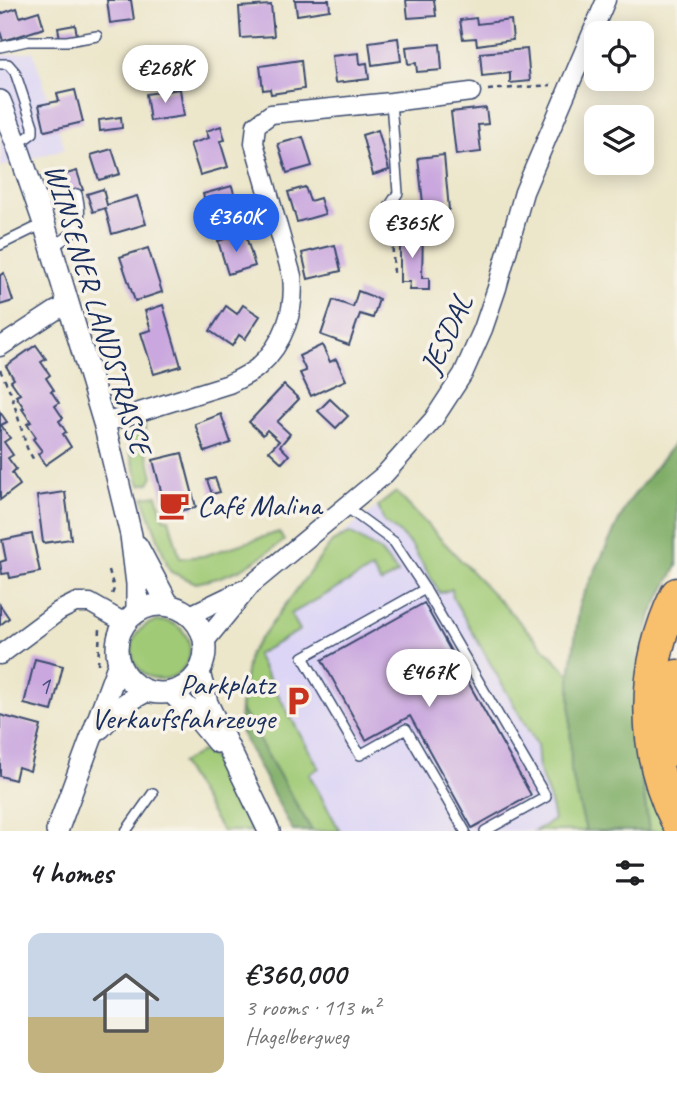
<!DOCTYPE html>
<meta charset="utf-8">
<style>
:root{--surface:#fff;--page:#f6f6f6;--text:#202124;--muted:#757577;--accent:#2563eb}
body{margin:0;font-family:Caveat,sans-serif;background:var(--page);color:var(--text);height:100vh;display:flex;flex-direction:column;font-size:26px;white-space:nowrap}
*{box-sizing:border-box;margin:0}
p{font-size:23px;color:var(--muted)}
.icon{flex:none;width:38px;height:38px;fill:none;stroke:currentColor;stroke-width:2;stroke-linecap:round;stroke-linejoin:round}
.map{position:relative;height:831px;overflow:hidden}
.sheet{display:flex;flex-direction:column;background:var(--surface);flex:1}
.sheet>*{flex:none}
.controls{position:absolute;left:584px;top:21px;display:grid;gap:14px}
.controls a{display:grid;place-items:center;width:70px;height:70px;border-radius:14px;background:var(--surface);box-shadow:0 4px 18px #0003;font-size:35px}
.price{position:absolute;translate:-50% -60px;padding:0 16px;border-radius:24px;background:#fff;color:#222;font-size:23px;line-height:46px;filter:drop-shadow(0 2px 4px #0008)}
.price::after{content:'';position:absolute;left:50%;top:42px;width:21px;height:16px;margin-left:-10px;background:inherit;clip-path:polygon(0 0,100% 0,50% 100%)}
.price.active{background:var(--accent);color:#fff}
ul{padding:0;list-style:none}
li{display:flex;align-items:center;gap:21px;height:175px;padding:0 28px}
li span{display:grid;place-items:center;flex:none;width:196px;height:140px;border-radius:14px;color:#555}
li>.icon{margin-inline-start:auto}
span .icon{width:84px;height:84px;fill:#fffc;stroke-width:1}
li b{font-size:30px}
h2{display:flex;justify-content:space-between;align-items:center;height:84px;padding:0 28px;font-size:30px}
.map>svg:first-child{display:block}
</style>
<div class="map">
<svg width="677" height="831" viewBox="0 0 677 831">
<rect width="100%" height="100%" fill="#f7f3e8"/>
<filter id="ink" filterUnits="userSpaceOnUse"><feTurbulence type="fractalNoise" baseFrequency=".0143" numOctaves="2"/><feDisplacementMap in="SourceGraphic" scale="14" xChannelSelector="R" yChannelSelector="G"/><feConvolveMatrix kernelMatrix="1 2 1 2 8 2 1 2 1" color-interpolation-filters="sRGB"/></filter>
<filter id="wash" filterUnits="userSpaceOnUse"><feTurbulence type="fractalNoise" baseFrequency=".00686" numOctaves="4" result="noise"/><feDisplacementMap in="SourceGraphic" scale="28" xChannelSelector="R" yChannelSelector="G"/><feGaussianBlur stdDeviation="1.57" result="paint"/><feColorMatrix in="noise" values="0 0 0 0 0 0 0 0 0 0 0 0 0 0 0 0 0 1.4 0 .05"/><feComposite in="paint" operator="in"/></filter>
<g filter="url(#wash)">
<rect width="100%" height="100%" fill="#ece6ca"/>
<g fill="#ddd5f6">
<polygon points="33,51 65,149 1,167 0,56"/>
<polygon points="396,492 570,675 571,771 586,831 312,831 249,654 332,542"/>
</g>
<g fill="#a0ca76" stroke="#5e7c6a" stroke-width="2">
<polygon points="145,423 145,445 153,476 149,483 140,485 128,446 131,438"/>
<polygon points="396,492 570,675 571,771 586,831 535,831 554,820 550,800 539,770 537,745 453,598 452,589 440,593 412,546 400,534 384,522 378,506"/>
<polygon points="157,495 164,519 169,519 180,558 203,556 279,532 284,541 258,559 241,569 218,578 196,583 171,572 169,569 143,497"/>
<polygon points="350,533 380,551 398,573 381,583 372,569 291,614 300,630 256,655 319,768 309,774 340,831 312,831 240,708 249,654 332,542"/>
<circle cx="161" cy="650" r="29"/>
<polygon points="202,751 218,761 252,831 222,831 181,763"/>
<polygon points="642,778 669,831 649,831"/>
</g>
<g fill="#80ae67" stroke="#4e6e62" stroke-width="2">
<polygon points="677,440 677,566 651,614 632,715 649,831 586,831 571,771 570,675 580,602 627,504"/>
<polygon points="240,708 312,831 293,831 239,729"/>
</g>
<g id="blocks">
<g fill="#caa8df">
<polygon points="107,0 131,0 134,20 110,23"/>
<polygon points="295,0 329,0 330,10 297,15"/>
<polygon points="406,0 434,0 436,16 408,18"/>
<polygon points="271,5 274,36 241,38 239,7"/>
<polygon points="17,8 20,17 39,11 44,28 3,41 0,31 0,14"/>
<polygon points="476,18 477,24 511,20 513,40 477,45 476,38 463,39 460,20"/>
<polygon points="75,25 77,35 60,38 58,28"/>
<polygon points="398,38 401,61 372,65 369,42"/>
<polygon points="440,44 442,70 417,72 416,63 408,64 406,47"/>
<polygon points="527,49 530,81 510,83 510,73 482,76 480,53"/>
<polygon points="359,53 360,64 367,63 369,79 335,83 332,56"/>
<polygon points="301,60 304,89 271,94 270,89 263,90 260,66"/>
<polygon points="180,89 184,116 150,121 146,94"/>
<polygon points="75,90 83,122 45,131 39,105 59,101 57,94"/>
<polygon points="486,108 488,124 478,125 481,152 456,155 451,112"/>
<polygon points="121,117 122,128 100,131 99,120"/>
<polygon points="221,126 225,140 220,141 228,167 200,175 190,144 209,138 206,131"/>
<polygon points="378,130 389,170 373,175 362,135"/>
<polygon points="303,137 312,166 287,173 278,144"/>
<polygon points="112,149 120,174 99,180 91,155"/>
<polygon points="444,155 449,210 424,212 418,158"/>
<polygon points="77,171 83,190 69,194 63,175"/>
<polygon points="232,186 241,220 212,228 203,194"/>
<polygon points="305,187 310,201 320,198 325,214 297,222 288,192"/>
<polygon points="103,189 107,205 137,196 146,224 112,234 105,208 93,212 87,194"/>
<polygon points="400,229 423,230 422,278 429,278 429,290 409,290 410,282 400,282"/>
<polygon points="245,233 255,266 228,274 218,241"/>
<polygon points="335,245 341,271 308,279 302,253"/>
<polygon points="148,248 162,292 135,301 120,257"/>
<polygon points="4,273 13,301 0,305 0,275"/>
<polygon points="358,291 379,299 373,318 360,314 349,345 321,335 333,300 353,307"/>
<polygon points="163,305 181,366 154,374 141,333 151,330 145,311"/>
<polygon points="243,305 260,316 245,339 239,335 232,346 210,331 226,306 237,314"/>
<polygon points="36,345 46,359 41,362 50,375 46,378 54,390 51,391 59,403 55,406 63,418 59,421 66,432 63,434 71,447 45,465 38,454 42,451 33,439 36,437 27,424 31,422 22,409 24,408 16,396 20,394 11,381 14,379 6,366"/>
<polygon points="322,345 330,362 336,359 346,380 311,396 300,373 306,371 299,356"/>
<polygon points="284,385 299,399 277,422 290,434 280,446 289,455 282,463 269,451 279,441 267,430 263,435 249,422"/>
<polygon points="330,399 348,416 336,428 318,411"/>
<polygon points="0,412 7,422 1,425 10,438 4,442 13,455 8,458 16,469 12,473 20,485 0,500"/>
<polygon points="221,414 231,443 205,452 195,424"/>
<polygon points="182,453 196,507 167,514 153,460"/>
<polygon points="215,478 220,492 212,494 207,480"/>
<polygon points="65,492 71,539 43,543 37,496"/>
<polygon points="32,534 40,572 10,578 9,573 2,574 0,562 6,560 2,540"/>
<polygon points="424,603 531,795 472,828 410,716 366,740 322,660"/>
<polygon points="0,605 9,618 0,625"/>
<polygon points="35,659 63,666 52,711 24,704"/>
<polygon points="0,715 41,726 30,771 18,767 15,780 0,776"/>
</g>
</g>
</g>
<g filter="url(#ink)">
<use href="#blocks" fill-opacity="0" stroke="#3a4a6e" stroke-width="2"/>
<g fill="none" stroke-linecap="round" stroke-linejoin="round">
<g stroke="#3a4a6e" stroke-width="12">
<g id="service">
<polyline points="0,47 27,41 67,41 97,36"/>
<polyline points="0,64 8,64 15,72 33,126 33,133 17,145"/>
<polyline points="390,205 398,193 391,102"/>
<polyline points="0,245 43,224"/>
<path d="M52,247C78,232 84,224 77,194"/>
<polyline points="346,507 394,542 425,589 546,797 485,831"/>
<polyline points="425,589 303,657 360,755 406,729 465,831"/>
<polyline points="126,831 153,793"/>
</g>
</g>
<g stroke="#3a4a6e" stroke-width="21">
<g id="minor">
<polyline points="0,347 55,311 69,304"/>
<path d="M104,423L229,384C239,379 250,374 258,367C284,344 296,310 292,276L254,143L256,125L271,114L391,102L471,92"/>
<polyline points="190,615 242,590"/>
<polyline points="205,641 251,585 384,475 433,420 463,374 483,329 497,288 524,192 606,0"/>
<polyline points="0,655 59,611 75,603 90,603 125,623"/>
</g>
</g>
<g stroke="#3a4a6e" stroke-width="24">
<g id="tertiary">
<polyline points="0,101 17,145 44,223 104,423 131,535 137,584 137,612"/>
<polyline points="137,546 169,606"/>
<circle cx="161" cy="649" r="44"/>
<polyline points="199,672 207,703 269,831"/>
<polyline points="171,692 194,714 217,742"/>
<path d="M100,728C115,712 127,700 147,691"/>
<polyline points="57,831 119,663"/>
</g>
</g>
<g stroke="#3a4a6e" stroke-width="35">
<g id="motorway">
<path d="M677,594C642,664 641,751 677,821"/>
<polyline points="677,676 674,716 677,750"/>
</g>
</g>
<g stroke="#3a4a6e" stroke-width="2.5" stroke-dasharray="5 5" stroke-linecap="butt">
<polyline points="488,90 551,85"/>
<polyline points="391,218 394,274"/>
<polyline points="0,370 11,393 27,448 35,462"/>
<polyline points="109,570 114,589 111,597"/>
<polyline points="98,664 100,629"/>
</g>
<use href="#service" stroke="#fff" stroke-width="9"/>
<use href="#minor" stroke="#fff" stroke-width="18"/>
<use href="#tertiary" stroke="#fff" stroke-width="21"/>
<use href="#motorway" stroke="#f8bf6c" stroke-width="32"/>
</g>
</g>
<defs>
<g id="cafe-bare" transform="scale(2.415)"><path d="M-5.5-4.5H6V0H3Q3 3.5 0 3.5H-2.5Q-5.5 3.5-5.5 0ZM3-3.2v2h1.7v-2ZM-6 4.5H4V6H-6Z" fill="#c8321e" stroke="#f7f3e8" stroke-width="2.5" paint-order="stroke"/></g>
<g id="parking-bare" transform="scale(2.415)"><path d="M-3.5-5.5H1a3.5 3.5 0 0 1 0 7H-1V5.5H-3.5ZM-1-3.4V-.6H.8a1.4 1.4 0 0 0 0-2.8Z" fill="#c8321e" stroke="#f7f3e8" stroke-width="2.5" paint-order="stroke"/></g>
</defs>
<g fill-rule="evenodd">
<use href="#cafe-bare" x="174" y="505"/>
<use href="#parking-bare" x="298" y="701"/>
</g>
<g text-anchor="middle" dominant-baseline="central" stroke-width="7" stroke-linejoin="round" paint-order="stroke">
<g font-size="26" fill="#474d7e">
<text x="44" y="685">1</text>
</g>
<g font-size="30" fill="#1b2f5e" stroke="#f7f3e8">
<text transform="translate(98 309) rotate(73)">WINSENER LANDSTRASSE</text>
<text transform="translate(446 334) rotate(-65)">JESDAL</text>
</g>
<g font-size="30" fill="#1b2f5e" stroke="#f7f3e8" text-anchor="start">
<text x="197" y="505">Café Malina</text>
<text x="275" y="684" text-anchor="end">Parkplatz<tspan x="275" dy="34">Verkaufsfahrzeuge</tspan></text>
</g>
</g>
</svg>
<div class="controls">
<a><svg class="icon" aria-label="locate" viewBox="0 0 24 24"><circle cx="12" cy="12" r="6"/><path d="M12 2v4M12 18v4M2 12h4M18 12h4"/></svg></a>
<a><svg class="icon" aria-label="layers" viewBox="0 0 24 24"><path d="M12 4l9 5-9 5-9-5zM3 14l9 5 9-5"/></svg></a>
</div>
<b class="price" style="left:165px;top:105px">€268K</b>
<b class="price active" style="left:236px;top:254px">€360K</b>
<b class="price" style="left:412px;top:260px">€365K</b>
<b class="price" style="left:429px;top:709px">€467K</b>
</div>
<section class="sheet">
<h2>4 homes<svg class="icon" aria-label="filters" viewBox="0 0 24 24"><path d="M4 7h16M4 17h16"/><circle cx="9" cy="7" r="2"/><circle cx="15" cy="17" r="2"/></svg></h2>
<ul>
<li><span style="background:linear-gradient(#c9d6e8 60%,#c2b280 0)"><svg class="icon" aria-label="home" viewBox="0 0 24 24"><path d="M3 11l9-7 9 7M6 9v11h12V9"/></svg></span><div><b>€360,000</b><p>3 rooms · 113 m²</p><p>Hagelbergweg</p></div></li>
</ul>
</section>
